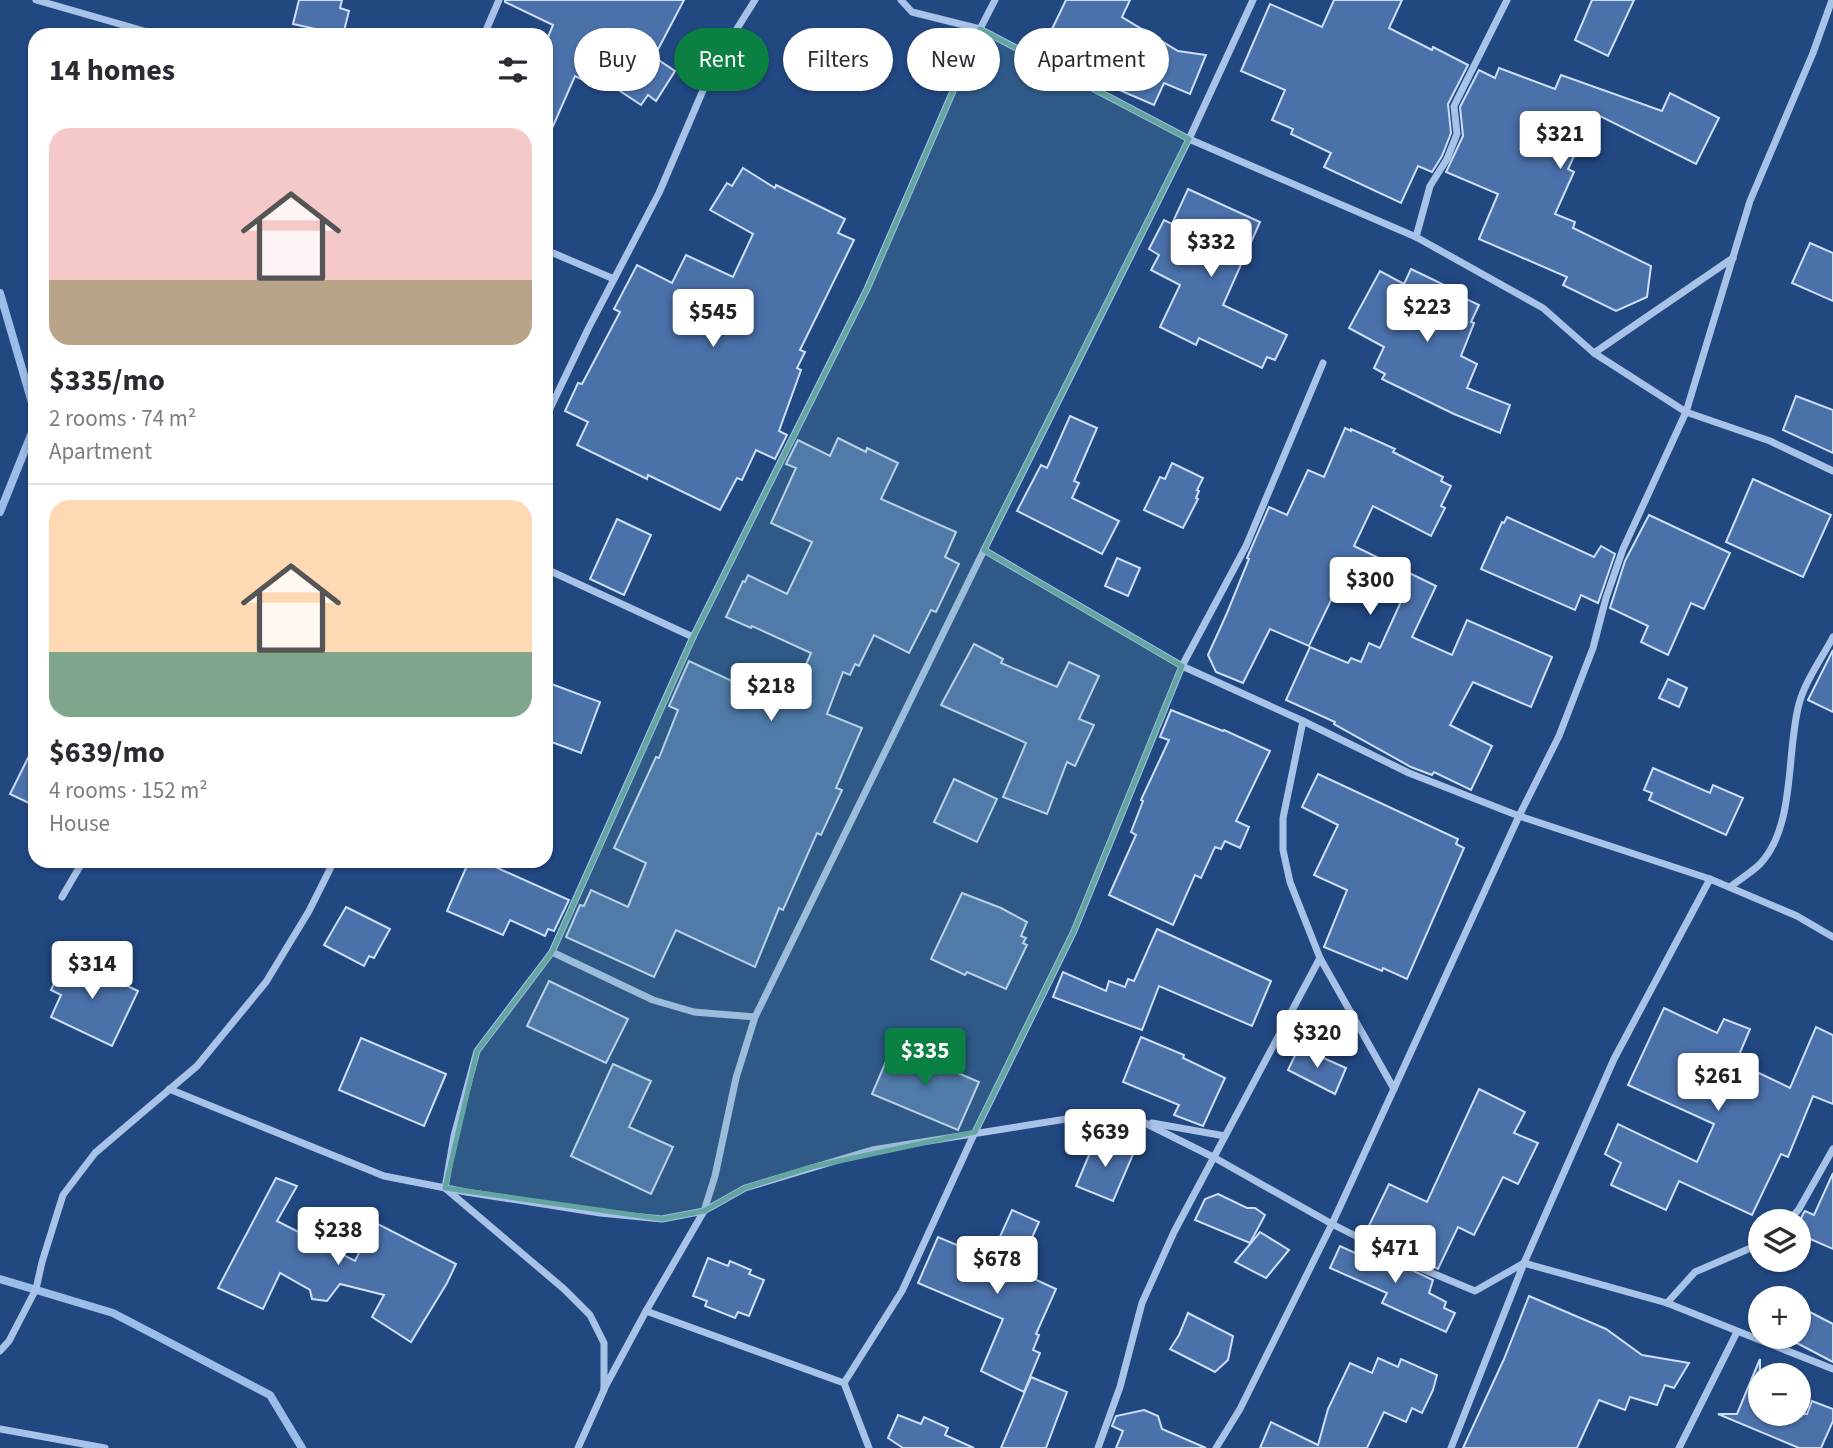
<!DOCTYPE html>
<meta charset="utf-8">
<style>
:root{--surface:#fff;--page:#f2f2f3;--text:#2b2b33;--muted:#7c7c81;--line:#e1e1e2;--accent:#0b8043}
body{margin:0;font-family:"Source Sans 3",sans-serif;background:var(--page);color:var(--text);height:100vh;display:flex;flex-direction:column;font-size:26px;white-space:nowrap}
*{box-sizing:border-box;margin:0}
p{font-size:23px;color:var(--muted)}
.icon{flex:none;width:38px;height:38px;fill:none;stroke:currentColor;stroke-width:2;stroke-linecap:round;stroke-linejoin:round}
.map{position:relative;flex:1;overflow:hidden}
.sheet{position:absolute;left:28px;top:28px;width:525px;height:840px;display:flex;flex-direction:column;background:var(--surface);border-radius:21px;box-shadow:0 2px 5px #0004}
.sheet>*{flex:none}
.hud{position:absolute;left:574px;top:28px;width:665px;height:63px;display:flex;gap:14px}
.fabs{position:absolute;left:1748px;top:1209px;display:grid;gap:14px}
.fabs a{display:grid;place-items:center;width:63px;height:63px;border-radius:50%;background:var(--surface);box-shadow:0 2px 5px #0004;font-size:35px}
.price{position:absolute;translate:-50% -60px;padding:0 16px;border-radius:7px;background:#fff;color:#222;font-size:23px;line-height:46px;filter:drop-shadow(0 2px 4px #0008)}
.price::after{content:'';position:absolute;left:50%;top:42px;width:21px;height:16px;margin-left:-10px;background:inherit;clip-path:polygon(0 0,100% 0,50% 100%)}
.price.active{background:var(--accent);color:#fff}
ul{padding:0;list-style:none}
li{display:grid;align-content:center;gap:14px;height:371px;padding:0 21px}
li+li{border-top:2px solid var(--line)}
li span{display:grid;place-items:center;height:217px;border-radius:21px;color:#555}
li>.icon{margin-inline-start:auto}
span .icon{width:126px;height:126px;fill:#fffc;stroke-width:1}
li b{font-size:30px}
h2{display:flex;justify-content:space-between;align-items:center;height:84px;padding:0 21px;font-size:30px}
.chip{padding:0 24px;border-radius:32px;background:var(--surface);box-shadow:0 2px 5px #0004;font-size:24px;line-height:63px}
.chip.active{background:var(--accent);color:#fff}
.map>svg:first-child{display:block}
</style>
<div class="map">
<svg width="1833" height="1448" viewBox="0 0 1833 1448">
<rect width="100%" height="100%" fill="#224882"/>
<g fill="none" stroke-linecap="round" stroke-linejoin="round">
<g stroke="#9dbde9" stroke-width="8">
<polyline points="0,293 35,413"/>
<polyline points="0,512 35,425"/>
<polyline points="0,1279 113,1313 270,1395 302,1448"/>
</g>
</g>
<g fill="#4b71ab" stroke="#cddef6" stroke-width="2">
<polygon points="299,0 342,0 340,8 349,11 343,35 293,24"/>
<polygon points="505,0 684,0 654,57 675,71 656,101 648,95 641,105 605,81 601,89 575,76 546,142 546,42 553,25 505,2"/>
<polygon points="1066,0 1130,0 1122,17 1178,51 1206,55 1190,94 1164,83 1154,105 1089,77 1103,54 1052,29"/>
<polygon points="1334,0 1402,0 1389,28 1432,50 1433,47 1468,65 1448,104 1451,133 1442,156 1432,172 1418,166 1401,203 1324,167 1331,153 1291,134 1293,129 1272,120 1285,90 1241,71 1270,4 1322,27"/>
<polygon points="1592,0 1634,0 1608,56 1575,40"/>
<polygon points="1499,68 1555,89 1561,75 1662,111 1670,93 1719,118 1696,164 1594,113 1568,169 1574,172 1555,214 1575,222 1573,228 1651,266 1647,297 1616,311 1563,285 1567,277 1479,239 1498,194 1446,172 1463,136 1460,107 1479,70 1495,78"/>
<polygon points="743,168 775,188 776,185 845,219 838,233 854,240 800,350 805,352 797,368 801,370 779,431 787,435 775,459 756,450 742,480 737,478 720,510 648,475 647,479 577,445 588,422 565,411 578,383 582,384 620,312 614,309 637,265 672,283 686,255 733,277 753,234 710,210 727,183 732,186"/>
<polygon points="1188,189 1260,222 1223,305 1287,335 1275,360 1267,357 1262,368 1199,338 1196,345 1160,327 1180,285 1151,270 1159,255 1149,249 1164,220 1172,224"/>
<polygon points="1810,243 1833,253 1833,301 1792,283"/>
<polygon points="1411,269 1465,295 1464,298 1479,305 1471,322 1474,323 1461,356 1477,364 1467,388 1510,405 1500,433 1454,414 1382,379 1385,374 1374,368 1384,347 1349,328 1380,271 1404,284"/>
<polygon points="1796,396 1833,410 1833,453 1783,430"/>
<polygon points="1070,416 1097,428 1074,481 1079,483 1072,498 1119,521 1102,554 1017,511 1041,465 1047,468"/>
<polygon points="1345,428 1351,431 1351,429 1395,449 1393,452 1443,477 1441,481 1451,486 1441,506 1445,508 1431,536 1373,506 1354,546 1436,586 1412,637 1452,655 1467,620 1552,657 1531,707 1473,682 1450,725 1492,746 1471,790 1434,772 1432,775 1411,767 1334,724 1335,722 1286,700 1310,647 1348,663 1351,658 1361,662 1369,643 1380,648 1404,595 1359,575 1347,602 1333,596 1309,646 1270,629 1243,683 1216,672 1208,655 1227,613 1249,559 1247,558 1269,507 1287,515 1308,470 1324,477"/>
<polygon points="838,438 866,452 867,448 898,463 881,499 956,532 945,557 959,564 936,612 931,610 909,653 874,635 859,666 855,664 850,675 843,672 827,714 862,728 836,788 842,790 821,835 817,833 783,910 779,908 755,967 676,930 654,977 566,937 580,905 584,906 591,890 628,907 646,863 614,848 656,757 659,758 678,710 669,706 689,661 788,707 811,653 752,626 751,628 726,617 743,581 745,582 748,575 787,594 812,542 771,523 796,468 786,464 798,440 830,456"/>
<polygon points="1172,463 1203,478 1197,490 1199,491 1196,498 1198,499 1183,528 1144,510 1160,477 1165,479"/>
<polygon points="1753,479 1831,515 1803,577 1726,542"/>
<polygon points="1649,515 1730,553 1704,609 1691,603 1668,655 1641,642 1648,626 1610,608 1625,561"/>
<polygon points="1507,517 1594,557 1601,546 1615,554 1598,603 1581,595 1575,610 1481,569 1502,522 1504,523"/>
<polygon points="617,519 651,535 624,595 590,579"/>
<polygon points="1117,558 1140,568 1128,596 1105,586"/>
<polygon points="974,644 1003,659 1001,663 1057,687 1069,662 1099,676 1079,719 1094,725 1075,766 1067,762 1047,814 1003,797 1026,743 941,705"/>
<polygon points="1833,650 1833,712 1808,700"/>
<polygon points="1668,679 1687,688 1679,707 1659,698"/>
<polygon points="546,682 600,702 581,753 546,740"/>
<polygon points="1171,710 1223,731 1224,730 1270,751 1236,821 1249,827 1240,848 1225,841 1221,849 1215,847 1201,878 1195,875 1173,925 1109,895 1136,835 1131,832 1143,801 1141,800 1169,740 1160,737"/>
<polygon points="35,744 35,806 10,794"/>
<polygon points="1653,768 1710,793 1713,785 1743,798 1726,835 1649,800 1652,793 1644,790"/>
<polygon points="1318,774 1458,839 1456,844 1464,848 1407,979 1383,968 1382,971 1324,947 1347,890 1314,875 1338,825 1302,807"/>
<polygon points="954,779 997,799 977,842 934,822"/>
<polygon points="469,861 482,861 569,900 554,931 548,929 545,936 510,920 503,935 447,911"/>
<polygon points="962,893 1001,908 1027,922 1021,936 1026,938 1023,943 1027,945 1006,989 967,972 965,975 931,959"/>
<polygon points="346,907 390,929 374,958 369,956 364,966 324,945"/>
<polygon points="1157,929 1271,981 1252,1026 1159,986 1142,1030 1053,997 1063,972 1106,991 1109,981 1125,987 1128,979 1134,981"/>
<polygon points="67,957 138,991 112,1046 51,1017 61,995 51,990"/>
<polygon points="549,981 628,1019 606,1063 527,1026"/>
<polygon points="1664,1008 1717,1033 1724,1019 1750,1029 1736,1062 1790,1088 1816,1027 1833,1035 1833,1104 1813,1096 1788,1157 1781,1154 1752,1215 1679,1181 1666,1210 1611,1185 1621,1163 1605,1154 1618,1124 1697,1162 1714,1124 1628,1085"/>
<polygon points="1141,1037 1184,1055 1183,1058 1225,1078 1203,1126 1174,1115 1179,1105 1123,1082"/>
<polygon points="361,1038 446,1074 424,1126 339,1090"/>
<polygon points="893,1045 979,1082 958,1130 872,1094"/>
<polygon points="1299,1047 1346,1068 1335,1094 1288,1070"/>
<polygon points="613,1064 651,1081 629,1127 673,1147 651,1194 571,1156"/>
<polygon points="1479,1089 1525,1112 1514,1133 1538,1143 1518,1184 1503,1177 1474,1235 1458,1227 1438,1269 1365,1234 1389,1184 1427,1202"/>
<polygon points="1097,1136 1134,1152 1113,1201 1076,1186"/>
<polygon points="1833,1173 1833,1249 1799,1234 1799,1223 1803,1214 1805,1211 1814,1215"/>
<polygon points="276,1178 297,1186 277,1221 355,1261 374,1222 456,1264 447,1283 411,1342 372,1317 384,1295 340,1284 327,1301 312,1299 310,1290 280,1273 263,1309 218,1288"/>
<polygon points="1218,1194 1247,1208 1255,1208 1265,1215 1250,1243 1195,1220 1205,1199"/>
<polygon points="1012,1210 1039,1222 1017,1271 1056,1289 1036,1334 1039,1335 1033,1350 1040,1353 1024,1392 981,1371 1003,1319 918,1283 938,1237 990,1259"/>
<polygon points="1260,1232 1289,1250 1266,1278 1235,1262"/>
<polygon points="1359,1245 1433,1280 1429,1293 1446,1302 1444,1308 1455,1313 1446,1332 1382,1303 1387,1293 1330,1268 1340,1246 1355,1253"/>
<polygon points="708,1258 728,1266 730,1261 751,1270 749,1274 764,1280 749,1316 738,1312 735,1318 705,1306 707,1301 693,1296"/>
<polygon points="1529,1296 1606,1329 1642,1355 1689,1363 1674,1388 1665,1385 1657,1405 1630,1397 1625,1410 1599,1400 1577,1448 1463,1448 1504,1359"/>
<polygon points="1804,1309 1833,1324 1833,1362 1789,1339 1799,1337 1799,1319"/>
<polygon points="1188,1313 1233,1336 1228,1360 1215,1372 1170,1349 1179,1335"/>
<polygon points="1378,1358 1398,1367 1401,1359 1437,1375 1433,1390 1422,1413 1412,1408 1406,1422 1384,1412 1367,1448 1260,1448 1271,1422 1318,1445 1328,1409 1350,1363 1372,1373"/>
<polygon points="1760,1359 1760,1414 1807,1414 1812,1401 1833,1409 1833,1421 1821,1448 1799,1448 1718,1414 1737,1414"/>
<polygon points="1031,1377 1067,1392 1046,1448 1001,1448"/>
<polygon points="1144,1410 1158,1416 1162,1429 1206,1448 1116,1448 1123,1431 1112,1426 1116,1416"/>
<polygon points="898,1415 921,1424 924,1417 948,1428 945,1435 974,1448 903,1448 888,1438"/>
</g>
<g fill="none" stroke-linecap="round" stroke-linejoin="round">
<g stroke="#a9c3e8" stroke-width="7">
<polyline points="36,0 158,35"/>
<polyline points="901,0 912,12 980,29 1189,139 1416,237 1543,308 1594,353 1686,412 1770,441 1833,471"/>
<polyline points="484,35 499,0"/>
<polyline points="1416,237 1430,186 1447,159 1457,134 1454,106 1507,0"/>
<polyline points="546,250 614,279"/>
<polyline points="1594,353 1733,258"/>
<polyline points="546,417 588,329 659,193 713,67 755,0"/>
<polyline points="984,550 1182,666 1303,721 1409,773 1519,816 1710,879 1797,916 1833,937"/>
<polyline points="546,569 693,637"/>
<polyline points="1303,721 1283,818 1283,850 1290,882 1320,958 1394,1089"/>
<path d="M1730,887C1740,879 1752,872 1760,864C1796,826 1786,752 1799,704C1805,681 1822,658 1833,637"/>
<polyline points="62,897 83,861"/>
<polyline points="552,952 653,1000 694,1012 755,1017 984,550 1189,139 1253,0"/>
<polyline points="169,1089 384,1176 466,1192 600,1213 662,1219 704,1211 715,1176 736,1078 755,1017"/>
<polyline points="1152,1123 1225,1136"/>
<polyline points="1788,1222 1799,1209 1833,1149"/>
<polyline points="1667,1303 1833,1369"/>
<polyline points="646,1311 844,1383 869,1448"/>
<polyline points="0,1351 9,1341 36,1289 42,1262 63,1195 95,1153 197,1066 266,982 309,911 334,861"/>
<polyline points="844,1383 902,1291 975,1132 1074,931 1182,666 1246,546 1323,363"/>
<polyline points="604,1389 646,1311 704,1211 745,1188 872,1150 1104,1113 1141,1121 1215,1158 1332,1224 1413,1265 1475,1291 1524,1263 1667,1303 1695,1272 1760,1244"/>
<polyline points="0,1429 105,1448"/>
<polyline points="578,1448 604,1390 604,1343 590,1315 564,1289 445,1188 454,1136 477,1051 552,952 693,637 867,289 980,29 995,0"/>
<polyline points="1098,1448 1120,1387 1142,1303 1174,1232 1320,958"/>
<polyline points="1216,1448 1240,1409 1332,1224 1519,816 1559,736 1593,648 1606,598 1623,549 1686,412 1750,201 1813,53 1832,0"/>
<polyline points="1451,1448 1524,1263 1614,1059 1710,879"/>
<polyline points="1679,1448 1737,1332"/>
</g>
</g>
<path fill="#63a6a1" fill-opacity="0.2" stroke="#63a6a1" stroke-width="5" stroke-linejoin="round" d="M980,29L1189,139L984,550L1182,666L1074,931L975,1132L811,1167L745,1188L704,1211L662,1219L445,1188L477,1051L552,952L693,637L867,289Z"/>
</svg>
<div class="fabs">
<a><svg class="icon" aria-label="layers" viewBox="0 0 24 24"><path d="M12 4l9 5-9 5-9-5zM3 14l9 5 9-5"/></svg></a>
<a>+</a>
<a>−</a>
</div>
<b class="price" style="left:1560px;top:171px">$321</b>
<b class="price" style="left:1211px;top:279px">$332</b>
<b class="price" style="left:1427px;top:344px">$223</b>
<b class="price" style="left:713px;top:349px">$545</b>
<b class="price" style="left:1370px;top:617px">$300</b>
<b class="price" style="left:771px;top:723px">$218</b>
<b class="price" style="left:92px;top:1001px">$314</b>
<b class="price" style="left:1317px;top:1070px">$320</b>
<b class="price active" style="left:925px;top:1088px">$335</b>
<b class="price" style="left:1718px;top:1113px">$261</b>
<b class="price" style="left:1105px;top:1169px">$639</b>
<b class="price" style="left:338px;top:1267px">$238</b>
<b class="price" style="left:1395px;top:1285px">$471</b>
<b class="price" style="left:997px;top:1296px">$678</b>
<div class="hud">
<a class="chip">Buy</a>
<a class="chip active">Rent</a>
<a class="chip">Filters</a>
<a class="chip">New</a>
<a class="chip">Apartment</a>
</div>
<section class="sheet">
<h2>14 homes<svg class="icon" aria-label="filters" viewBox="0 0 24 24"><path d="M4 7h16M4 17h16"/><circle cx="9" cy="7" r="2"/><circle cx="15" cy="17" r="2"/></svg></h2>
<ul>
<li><span style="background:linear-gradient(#f6c9c9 70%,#b9a48a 0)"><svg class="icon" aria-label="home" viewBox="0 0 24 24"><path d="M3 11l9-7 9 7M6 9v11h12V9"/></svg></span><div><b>$335/mo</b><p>2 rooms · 74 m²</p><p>Apartment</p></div></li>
<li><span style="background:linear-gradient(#ffd9b3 70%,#7fa58c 0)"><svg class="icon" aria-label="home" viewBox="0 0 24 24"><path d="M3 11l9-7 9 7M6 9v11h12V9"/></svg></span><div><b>$639/mo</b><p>4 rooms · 152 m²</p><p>House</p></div></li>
</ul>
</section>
</div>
